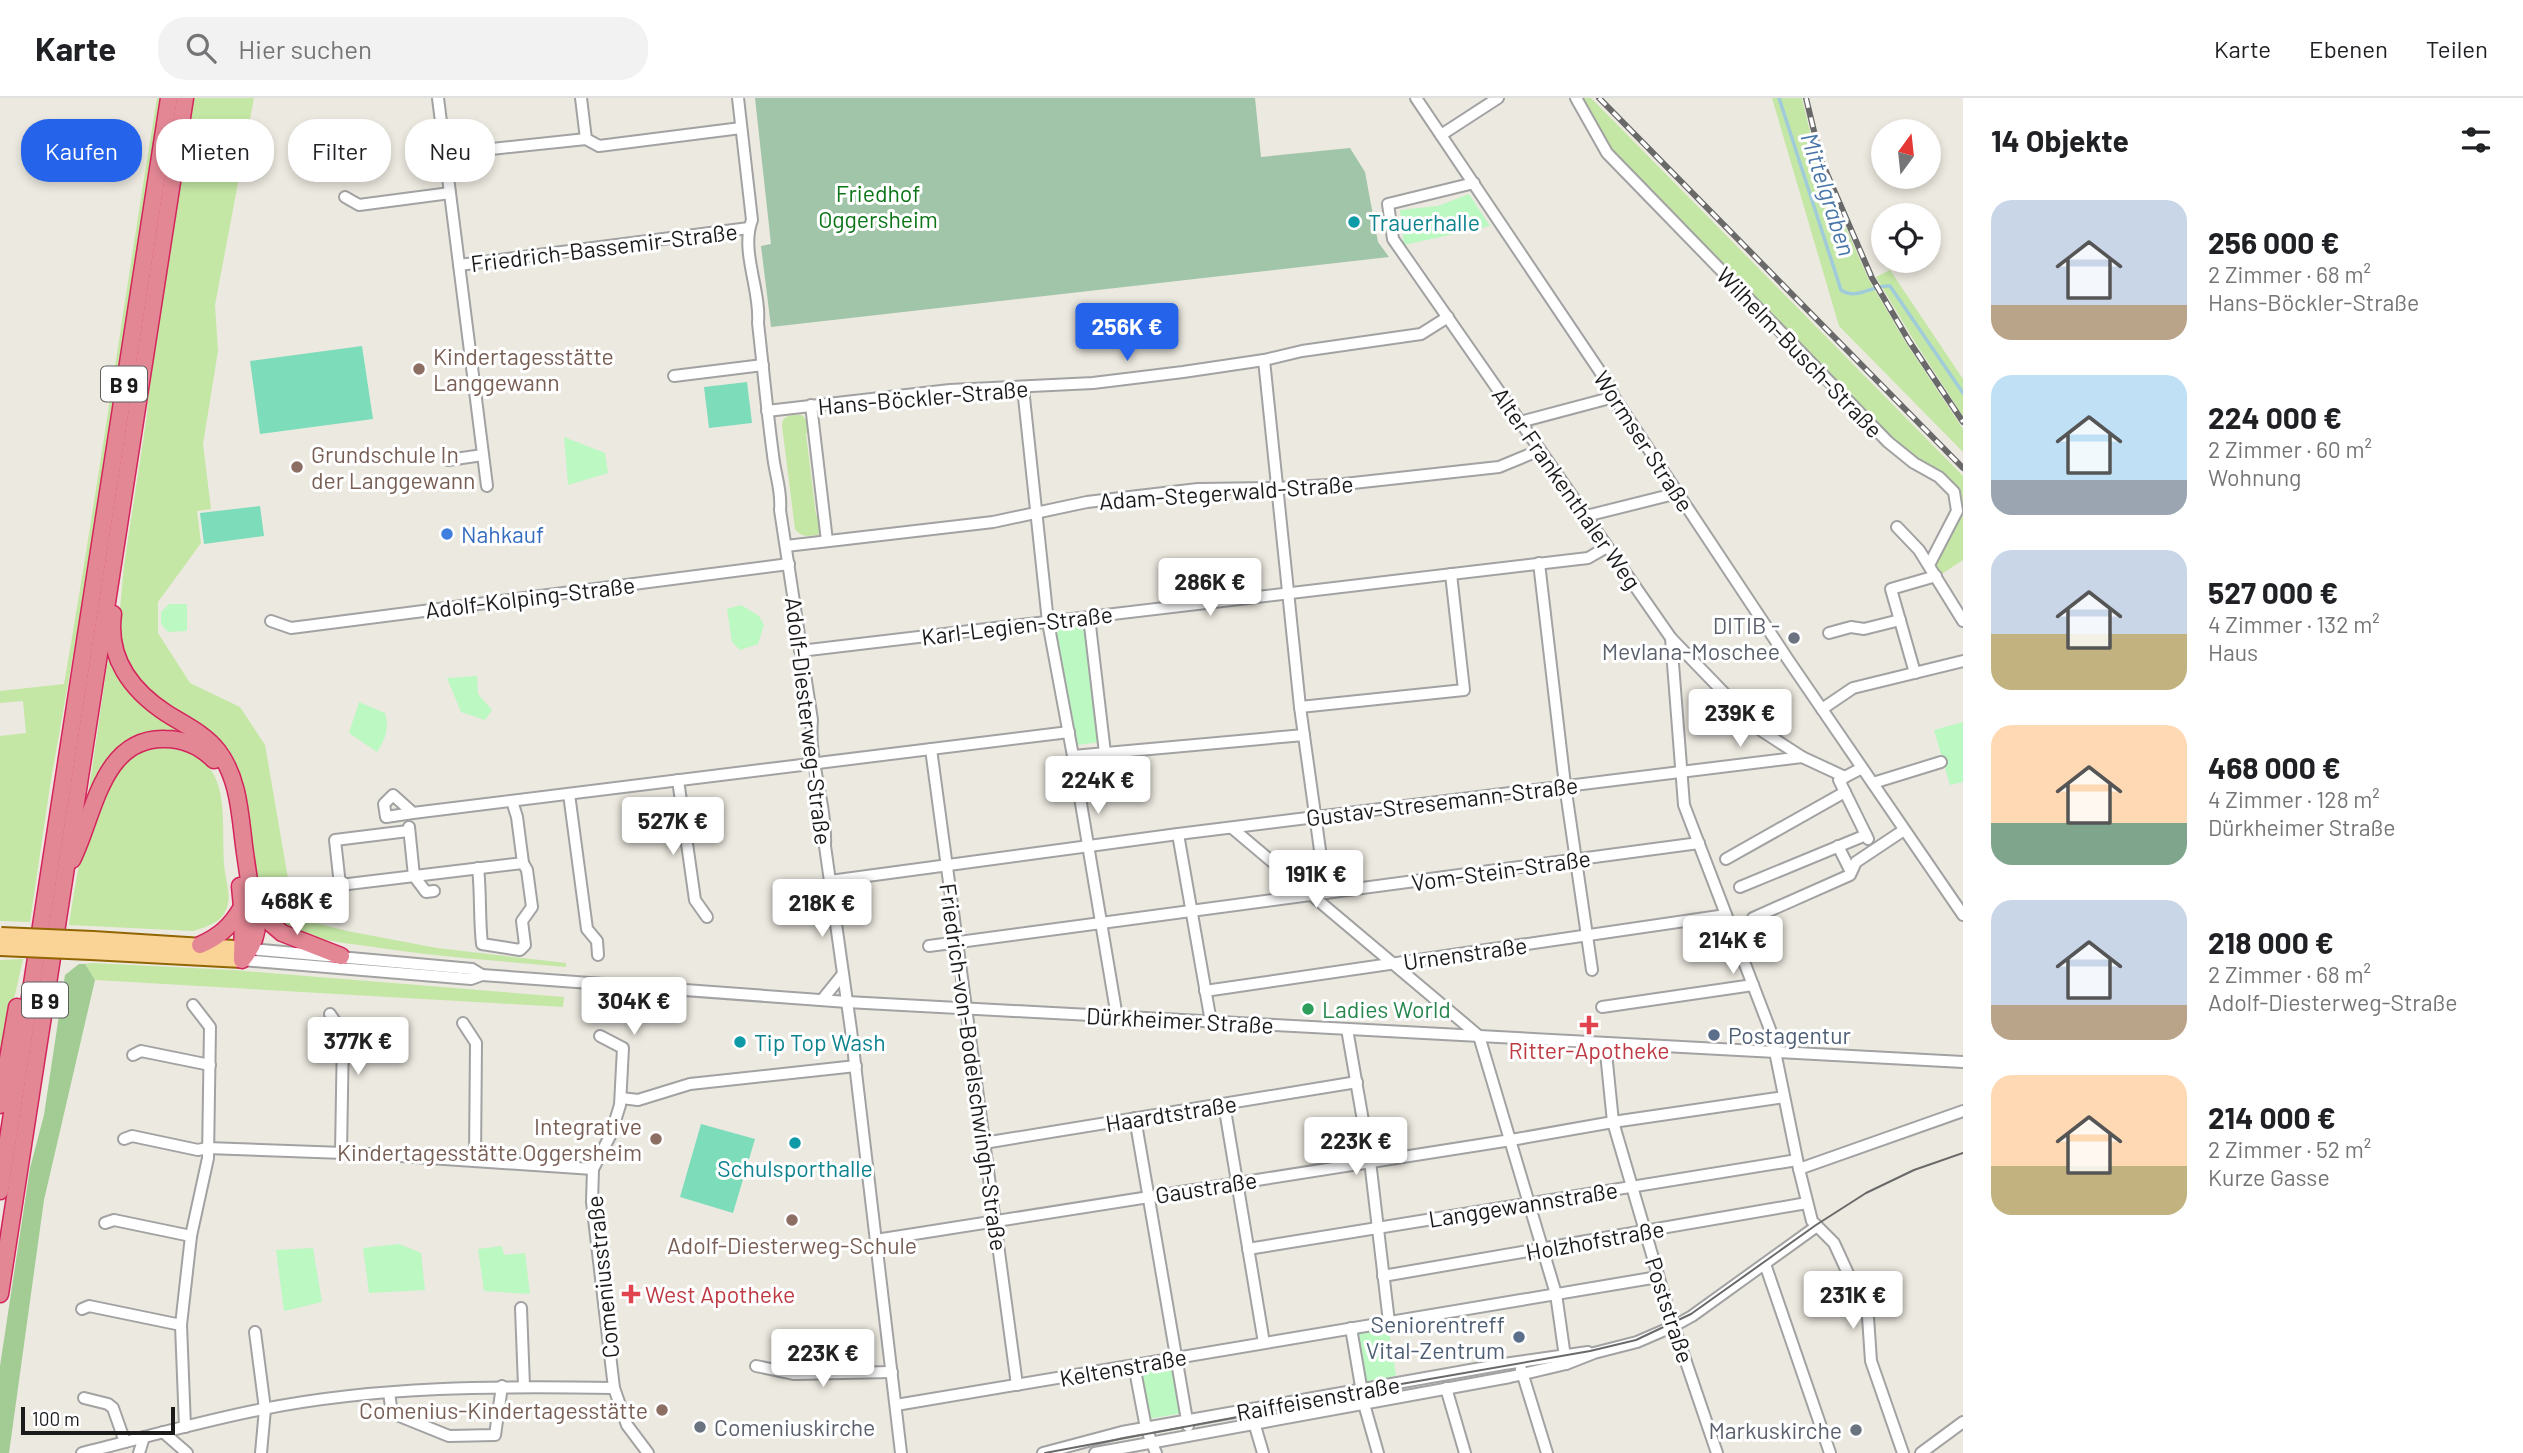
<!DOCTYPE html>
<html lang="de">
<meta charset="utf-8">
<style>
:root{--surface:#fff;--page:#f2f2f2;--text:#202124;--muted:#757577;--line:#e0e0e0;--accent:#2563eb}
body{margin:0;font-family:Barlow,sans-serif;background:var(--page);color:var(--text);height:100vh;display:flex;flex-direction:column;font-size:26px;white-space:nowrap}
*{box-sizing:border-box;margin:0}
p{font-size:23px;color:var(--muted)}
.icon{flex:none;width:38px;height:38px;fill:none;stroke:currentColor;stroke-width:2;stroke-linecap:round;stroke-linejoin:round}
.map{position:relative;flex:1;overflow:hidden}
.side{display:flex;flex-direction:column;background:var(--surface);width:560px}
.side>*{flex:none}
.hud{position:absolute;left:21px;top:21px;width:665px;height:63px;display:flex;gap:14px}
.needle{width:46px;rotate:15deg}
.buttons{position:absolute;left:1871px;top:21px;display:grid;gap:14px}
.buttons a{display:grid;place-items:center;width:70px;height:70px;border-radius:50%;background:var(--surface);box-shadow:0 4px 10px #0003;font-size:35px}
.scale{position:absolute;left:21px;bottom:18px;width:154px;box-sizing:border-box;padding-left:7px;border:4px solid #1b1b1b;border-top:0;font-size:19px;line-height:24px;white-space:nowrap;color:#1b1b1b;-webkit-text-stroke:5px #fff;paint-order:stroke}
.price{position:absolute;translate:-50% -60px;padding:0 16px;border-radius:7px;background:#fff;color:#222;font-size:23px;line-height:46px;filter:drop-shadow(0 2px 4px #0008)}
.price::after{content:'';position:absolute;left:50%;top:42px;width:21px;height:16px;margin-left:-10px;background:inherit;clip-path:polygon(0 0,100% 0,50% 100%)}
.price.active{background:var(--accent);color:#fff}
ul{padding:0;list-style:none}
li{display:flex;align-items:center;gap:21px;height:175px;padding:0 28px}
li span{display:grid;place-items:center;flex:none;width:196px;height:140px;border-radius:21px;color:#555}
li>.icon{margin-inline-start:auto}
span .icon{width:84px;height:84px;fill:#fffc;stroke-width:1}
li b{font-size:30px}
h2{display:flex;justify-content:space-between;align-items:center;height:84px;padding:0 28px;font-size:30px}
.tag{padding:0 24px;border-radius:28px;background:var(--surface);box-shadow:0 4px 10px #0003;font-size:24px;line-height:63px}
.tag.active{background:var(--accent);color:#fff}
header{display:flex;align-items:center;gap:42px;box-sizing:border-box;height:98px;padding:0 35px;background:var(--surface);border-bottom:2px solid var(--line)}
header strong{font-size:33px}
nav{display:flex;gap:38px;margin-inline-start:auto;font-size:24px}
.search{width:490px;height:63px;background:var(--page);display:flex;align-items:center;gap:18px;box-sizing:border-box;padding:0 24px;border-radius:28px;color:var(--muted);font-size:26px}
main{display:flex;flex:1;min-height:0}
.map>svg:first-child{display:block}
</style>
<header>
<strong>Karte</strong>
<div class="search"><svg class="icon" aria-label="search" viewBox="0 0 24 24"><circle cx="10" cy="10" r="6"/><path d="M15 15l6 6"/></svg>Hier suchen</div>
<nav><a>Karte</a><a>Ebenen</a><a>Teilen</a></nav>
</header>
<main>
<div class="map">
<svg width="1963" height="1355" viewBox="0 0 1963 1355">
<rect width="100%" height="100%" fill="#ece9e0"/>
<g fill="#c4e7a5">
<path d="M157,0H164L94,439L50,688L30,824L0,823V638L26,635L23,603L0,605V593L64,586C98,391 125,195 157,0Z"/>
<path d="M192,0H254L215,207L218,253L203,346L211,411L197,413L201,445L158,504V535L190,585L240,609L265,647L289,786L295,812L312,824L347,833L437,850L566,865V869C502,863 437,859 374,849C344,845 312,842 285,827C273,821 263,810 256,797L239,688L136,584L117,544L124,467L147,317L151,258Z"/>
<polygon points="1582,0 1591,0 1963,378 1963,462 1940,477 1935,467 1962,415 1958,390 1942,374 1918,360 1892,339 1612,52"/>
<polygon points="1772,0 1802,0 1817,64 1869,182 1906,245 1963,331 1963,354 1839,228"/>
<polygon points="1890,172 1963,281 1963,318 1913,241 1876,179"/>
<path d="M802,317L807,323L808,333L806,336L816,417H818L820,434L818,437C808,438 802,440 795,431L782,328C782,316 793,317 802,317Z"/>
<polygon points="109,554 120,568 198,634 139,646 93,705 88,698"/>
<path d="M156,650C234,650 221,710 224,766C225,781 233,800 225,814C220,825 204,830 193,833L69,827C78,774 86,689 136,657C141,653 150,652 156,650Z"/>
<polygon points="23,861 3,951 0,962 0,862"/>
<polygon points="92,865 233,872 564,899 563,909 95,882 85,866"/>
</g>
<polygon fill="#a3cc95" points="79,866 85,866 95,882 44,1102 9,1355 0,1355 0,1268 30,1070 44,1017 65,877"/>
<polygon fill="#a1c5a8" points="755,0 1255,0 1261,59 1350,50 1365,74 1378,144 1389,159 771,229 761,148 771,146"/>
<g fill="#bbf8c2">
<polygon points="339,24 349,30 354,29 369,33 373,42 371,51 363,54 352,77 340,77 331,66 333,57 343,50 345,46 331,36"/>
<polygon points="1469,96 1490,128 1404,147 1400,112 1438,108"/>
<polygon points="564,339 605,355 608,375 568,387"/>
<polygon points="169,506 187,506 187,533 168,534 161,526 161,514"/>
<polygon points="741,507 759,518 764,527 758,546 740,552 732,544 727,511"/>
<polygon points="1085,522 1100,644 1077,647 1055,526"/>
<polygon points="477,578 478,596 492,612 485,622 461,614 447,580"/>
<path d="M359,604L385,615C390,631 385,641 377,654L349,635Z"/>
<polygon points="1963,624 1963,684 1950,687 1934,632"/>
<polygon points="399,1146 421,1155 425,1192 369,1195 363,1150"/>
<polygon points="502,1148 504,1157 525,1155 530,1196 484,1193 478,1151"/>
<polygon points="313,1150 322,1204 284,1213 276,1152"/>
<polygon points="1388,1227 1396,1278 1363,1284 1355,1233"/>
<polygon points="1174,1263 1184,1315 1147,1321 1138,1269"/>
</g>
<g fill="#7ddcba">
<polygon points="362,248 373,321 260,336 250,263"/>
<polygon points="747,284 752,325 709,330 704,289"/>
<polygon points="260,408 264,438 204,446 200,415"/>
<polygon points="701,1026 755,1041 733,1115 680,1099"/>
</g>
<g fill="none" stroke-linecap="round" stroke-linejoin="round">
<path stroke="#a0cbda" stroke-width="3.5" d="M1779,0L1841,192C1857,203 1873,186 1890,188L1963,295"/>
<g stroke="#a2a2a2" stroke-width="14">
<g id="minor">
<polyline points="438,0 487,388"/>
<polyline points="581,0 586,41"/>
<path d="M738,0L752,122C740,153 761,192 758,225C763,269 767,313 773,357C775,377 782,392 780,412L812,622C808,665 827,705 825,748L851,932L901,1355"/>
<polyline points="1416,0 1607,284 1614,299 1789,563 1963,817"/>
<polyline points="1576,0 1607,55 1888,344 1914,365 1939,379 1954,394 1957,413 1929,467"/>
<polyline points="1441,37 1498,0"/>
<polyline points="445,56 586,41 599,48 741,30"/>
<polyline points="1474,85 1388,106 1393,141 1671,540 1759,631 1802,659 1845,679"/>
<polyline points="345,99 359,107 450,95"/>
<polyline points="459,167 749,130"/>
<polyline points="1264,262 1300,609 1326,795"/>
<polyline points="674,278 763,267"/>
<polyline points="1023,290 1048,524 1073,658 1117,919"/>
<polyline points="811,307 827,443"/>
<polyline points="767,313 950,292 1093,285 1183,274 1264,262 1302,253 1421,236 1448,219"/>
<polyline points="1520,324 1614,299"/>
<polyline points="448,362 483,357"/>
<polyline points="1586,418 1678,395"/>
<polyline points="1897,429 1919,452 1963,523"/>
<polyline points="786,448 993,424 1087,404 1198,391 1277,390 1344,386 1499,369 1540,352"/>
<polyline points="1539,465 1565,687 1592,872"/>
<polyline points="1089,519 1105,655"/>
<polyline points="271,523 291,530 789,466"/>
<polyline points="1829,535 1851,529 1864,531 1900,522"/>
<polyline points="1671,540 1684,707 1771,934 1799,1071 1812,1123 1834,1145 1868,1219 1871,1263 1903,1355"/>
<polyline points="800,553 1588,460 1607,449"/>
<polyline points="1915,575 1891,491 1936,478"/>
<polyline points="1300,609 1464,592 1451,476"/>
<polyline points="1822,611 1853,590 1963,563"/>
<polyline points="931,651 1017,1287"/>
<polyline points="1073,658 1304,637"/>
<polyline points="1862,670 1839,682 1868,741"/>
<polyline points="678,682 695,802 707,819"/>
<polyline points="1873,685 1941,664"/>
<polyline points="569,696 587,831 597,843 598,857"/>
<polyline points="413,715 386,719 384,706 393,697 413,715 1069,634"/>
<polyline points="409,729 414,778 426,794 434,793"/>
<polyline points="1232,730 1479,938 1556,1196 1566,1266"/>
<polyline points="408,733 335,742 340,787 523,765 517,719 512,703"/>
<polyline points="1178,736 1211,924"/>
<polyline points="1838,748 1850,772"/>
<polyline points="1726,761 1845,694"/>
<path d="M478,770C481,796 479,820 482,846L520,852L525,847L522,823L532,809L527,772L523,765"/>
<polyline points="830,783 1178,736 1802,659"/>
<polyline points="1740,789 1866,737"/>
<polyline points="1753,820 1850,777 1856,764 1904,732"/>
<polyline points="929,848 1699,745"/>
<polyline points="250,851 472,871 482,877 847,904 1963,964"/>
<polyline points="242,862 471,881 482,877"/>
<polyline points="1205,893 1726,817"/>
<polyline points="822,902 843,876"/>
<polyline points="1602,909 1753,887"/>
<polyline points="330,916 343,935 341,1055"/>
<polyline points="463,925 476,945 475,1061"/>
<polyline points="1347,931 1370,1063 1389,1224"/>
<polyline points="600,938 623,950 620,1007 611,1036 593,1071 592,1104 614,1290 627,1327 648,1355"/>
<polyline points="1605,945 1613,1024 1668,1211 1717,1355"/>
<polyline points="133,957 141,953 210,967"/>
<polyline points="621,1000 638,1002 690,986 856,968"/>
<polyline points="1224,1006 1264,1245"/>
<polyline points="1135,1020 1188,1328"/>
<polyline points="124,1041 132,1038 198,1052 207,1050 371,1056 593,1071"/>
<polyline points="984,1045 1357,984"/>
<polyline points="1799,1071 1963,1013"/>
<polyline points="105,1125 114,1122 191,1138"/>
<polyline points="876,1142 1511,1042 1613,1024 1784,999"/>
<polyline points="1248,1151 1797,1062"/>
<polyline points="1765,1166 1830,1355"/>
<polyline points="1383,1178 1807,1105"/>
<polyline points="521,1210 524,1288"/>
<polyline points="82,1211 89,1208 181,1227"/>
<polyline points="1351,1230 1364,1306 1378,1355"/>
<polyline points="255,1234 265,1311 261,1355"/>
<polyline points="1134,1267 1146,1330 1156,1355"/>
<polyline points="756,1268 794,1276 892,1274"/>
<polyline points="1521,1271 1547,1355"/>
<polyline points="1446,1290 1465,1355"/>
<polyline points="389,1295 392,1315 449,1338 495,1337 502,1288"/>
<polyline points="84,1300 108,1306 113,1310 125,1344"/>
<polyline points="896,1307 1658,1179"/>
<polyline points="1253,1321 1263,1355"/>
<polyline points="185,1329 181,1227 191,1138 208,1060 210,929 193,907"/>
<polyline points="163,1334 187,1355"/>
<path d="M82,1355C142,1340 202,1323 263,1311C379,1288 497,1288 614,1290"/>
<polyline points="139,1355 144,1339"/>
<polyline points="1043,1355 1122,1334 1504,1266 1588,1254"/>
<polyline points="1095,1355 1510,1279 1566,1266 1594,1255 1637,1244 1674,1228 1692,1218 1817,1128"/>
<polyline points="1921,1355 1963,1324"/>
</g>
</g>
<g stroke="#906502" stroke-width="18">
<g id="major">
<polyline points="93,841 250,851"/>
<polyline points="91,854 242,862"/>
</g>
</g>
<g stroke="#d3255b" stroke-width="19">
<g id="highway">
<path d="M113,516C107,559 131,592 166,615C183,626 204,635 218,653C240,682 240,720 245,755C248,779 252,802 257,825C257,840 251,851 242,862"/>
<path d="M72,762C94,719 101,639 165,641C185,641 200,648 214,662"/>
<polyline points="240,788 243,819 242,860"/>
<polyline points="254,811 282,835 341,858"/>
<path d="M200,847C220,838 231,828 242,809"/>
<polyline points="0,1007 17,909"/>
<polyline points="0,1093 169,0"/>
<polyline points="0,1196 185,0"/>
</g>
</g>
<use href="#minor" stroke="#fff" stroke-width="10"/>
<use href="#major" stroke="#fad397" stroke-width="14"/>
<use href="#highway" stroke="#e48795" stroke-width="16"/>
<polyline stroke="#696969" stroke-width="2" points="1045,1355 1296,1308 1361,1293 1590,1253 1636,1242 1691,1216 1816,1127 1866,1095 1914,1072 1963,1055"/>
<g stroke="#696969" stroke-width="6">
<g id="rail">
<polyline points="1599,0 1963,370"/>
<polyline points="1806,0 1821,62 1872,180 1909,243 1963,324"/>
</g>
</g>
<use href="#rail" stroke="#fff" stroke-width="3.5" stroke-dasharray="10" stroke-linecap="butt"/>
<g stroke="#906502" stroke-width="18" stroke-linecap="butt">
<g id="major-bridge">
<polyline points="1,837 93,841"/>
<polyline points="0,850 91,854"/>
</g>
</g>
<use href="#major-bridge" stroke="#fad397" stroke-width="14"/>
</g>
<g fill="#0f9aa8" stroke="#fff" stroke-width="2.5">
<circle cx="1354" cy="124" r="7"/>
<circle cx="740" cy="944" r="7"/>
<circle cx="795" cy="1045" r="7"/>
</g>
<g fill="#8d6e63" stroke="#fff" stroke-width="2.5">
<circle cx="419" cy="271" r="7"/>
<circle cx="297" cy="369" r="7"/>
<circle cx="656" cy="1041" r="7"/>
<circle cx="792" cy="1122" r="7"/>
<circle cx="662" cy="1312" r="7"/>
</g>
<circle fill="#3f7fe0" stroke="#fff" stroke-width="2.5" cx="447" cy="436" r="7"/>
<g fill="#6b7280" stroke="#fff" stroke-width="2.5">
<circle cx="1794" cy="540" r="7"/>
<circle cx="700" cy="1329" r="7"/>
<circle cx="1856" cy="1332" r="7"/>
</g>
<circle fill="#2e9e5b" stroke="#fff" stroke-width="2.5" cx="1308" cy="911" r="7"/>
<g fill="#e0444e" stroke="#fff" stroke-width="2.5">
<path d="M1585.5 916.5h7v7h7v7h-7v7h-7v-7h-7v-7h7z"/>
<path d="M627.5 1185.5h7v7h7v7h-7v7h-7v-7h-7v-7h7z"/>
</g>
<g fill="#5c6f8a" stroke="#fff" stroke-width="2.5">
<circle cx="1714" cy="937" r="7"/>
<circle cx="1519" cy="1239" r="7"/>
</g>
<g text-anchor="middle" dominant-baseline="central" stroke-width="6" stroke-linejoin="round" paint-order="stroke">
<g fill="#fff" stroke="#5f5f5f" stroke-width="2">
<rect x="101" y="268.5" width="46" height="35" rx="5"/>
<rect x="22" y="884.5" width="46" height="35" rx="5"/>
</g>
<g font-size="21" font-weight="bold" fill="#1b1b1b">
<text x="124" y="286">B 9</text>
<text x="45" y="902">B 9</text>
</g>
<g font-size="23" fill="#0c7518" stroke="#fff">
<text x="878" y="95">Friedhof<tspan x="878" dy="26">Oggersheim</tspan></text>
</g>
<g font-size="23" fill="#0d838f" stroke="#fff" text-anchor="start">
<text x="1368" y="124">Trauerhalle</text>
<text x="754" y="944">Tip Top Wash</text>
<text x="795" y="1070" text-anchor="middle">Schulsporthalle</text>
</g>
<g font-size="23" fill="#1b1b1b" stroke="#fff">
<text transform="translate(604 149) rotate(-7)">Friedrich-Bassemir-Straße</text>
<text transform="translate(1800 254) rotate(46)">Wilhelm-Busch-Straße</text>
<text transform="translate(923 299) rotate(-5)">Hans-Böckler-Straße</text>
<text transform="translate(1644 343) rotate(57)">Wormser Straße</text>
<text transform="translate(1567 390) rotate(55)">Alter Frankenthaler Weg</text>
<text transform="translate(1226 394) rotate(-4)">Adam-Stegerwald-Straße</text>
<text transform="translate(530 499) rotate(-7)">Adolf-Kolping-Straße</text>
<text transform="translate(1017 527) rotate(-7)">Karl-Legien-Straße</text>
<text transform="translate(809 623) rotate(83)">Adolf-Diesterweg-Straße</text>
<text transform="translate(1442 703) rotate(-7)">Gustav-Stresemann-Straße</text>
<text transform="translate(1501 772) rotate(-8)">Vom-Stein-Straße</text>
<text transform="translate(1465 855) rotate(-8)">Urnenstraße</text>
<text transform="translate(1180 922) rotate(3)">Dürkheimer Straße</text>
<text transform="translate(974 969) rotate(82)">Friedrich-von-Bodelschwingh-Straße</text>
<text transform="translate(1171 1015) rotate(-9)">Haardtstraße</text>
<text transform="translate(1206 1089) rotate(-9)">Gaustraße</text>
<text transform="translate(1523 1106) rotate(-9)">Langgewannstraße</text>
<text transform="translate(1595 1142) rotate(-10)">Holzhofstraße</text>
<text transform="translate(602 1179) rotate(-96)">Comeniusstraße</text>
<text transform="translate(1670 1212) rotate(72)">Poststraße</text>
<text transform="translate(1123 1269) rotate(-10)">Keltenstraße</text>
<text transform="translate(1318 1300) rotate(-10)">Raiffeisenstraße</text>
</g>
<g font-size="23" fill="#785e54" stroke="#fff" text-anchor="start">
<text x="433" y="258">Kindertagesstätte<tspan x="433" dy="26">Langgewann</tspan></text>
<text x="311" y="356">Grundschule In<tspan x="311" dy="26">der Langgewann</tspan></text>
<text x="642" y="1028" text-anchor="end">Integrative<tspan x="642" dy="26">Kindertagesstätte Oggersheim</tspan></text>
<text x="792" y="1147" text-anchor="middle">Adolf-Diesterweg-Schule</text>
<text x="648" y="1312" text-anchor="end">Comenius-Kindertagesstätte</text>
</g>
<g font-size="23" fill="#366cbe" stroke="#fff" text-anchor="start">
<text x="461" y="436">Nahkauf</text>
</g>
<g font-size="23" fill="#5b616d" stroke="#fff" text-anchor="end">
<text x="1780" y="527">DITIB -<tspan x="1780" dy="26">Mevlana-Moschee</tspan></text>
<text x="714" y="1329" text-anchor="start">Comeniuskirche</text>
<text x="1842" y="1332">Markuskirche</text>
</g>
<g font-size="23" fill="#27864d" stroke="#fff" text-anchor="start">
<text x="1322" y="911">Ladies World</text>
</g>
<g font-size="23" fill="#4e5e75" stroke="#fff" text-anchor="start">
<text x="1728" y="937">Postagentur</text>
<text x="1505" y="1226" text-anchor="end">Seniorentreff<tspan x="1505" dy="26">Vital-Zentrum</tspan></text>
</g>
<g font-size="23" fill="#be3a42" stroke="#fff">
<text x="1589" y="952">Ritter-Apotheke</text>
<text x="645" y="1196" text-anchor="start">West Apotheke</text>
</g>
<g font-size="24" font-style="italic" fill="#4976a8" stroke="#fff">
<text transform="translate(1829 96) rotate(72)">Mittelgraben</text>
</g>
</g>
</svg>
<div class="buttons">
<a><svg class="needle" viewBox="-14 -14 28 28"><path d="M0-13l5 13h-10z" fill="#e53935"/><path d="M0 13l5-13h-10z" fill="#757577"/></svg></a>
<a><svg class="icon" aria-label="locate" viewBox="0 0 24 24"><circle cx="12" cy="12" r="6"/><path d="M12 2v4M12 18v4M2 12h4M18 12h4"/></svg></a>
</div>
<div class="scale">100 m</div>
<b class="price active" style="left:1127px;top:265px">256K €</b>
<b class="price" style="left:1210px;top:520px">286K €</b>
<b class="price" style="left:1740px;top:651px">239K €</b>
<b class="price" style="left:1098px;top:718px">224K €</b>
<b class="price" style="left:673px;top:759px">527K €</b>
<b class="price" style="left:1316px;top:812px">191K €</b>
<b class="price" style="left:297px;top:839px">468K €</b>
<b class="price" style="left:822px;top:841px">218K €</b>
<b class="price" style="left:1733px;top:878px">214K €</b>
<b class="price" style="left:634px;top:939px">304K €</b>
<b class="price" style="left:358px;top:979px">377K €</b>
<b class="price" style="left:1356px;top:1079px">223K €</b>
<b class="price" style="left:1853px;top:1233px">231K €</b>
<b class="price" style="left:823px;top:1291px">223K €</b>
<div class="hud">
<a class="tag active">Kaufen</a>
<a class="tag">Mieten</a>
<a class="tag">Filter</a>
<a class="tag">Neu</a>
</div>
</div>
<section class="side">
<h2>14 Objekte<svg class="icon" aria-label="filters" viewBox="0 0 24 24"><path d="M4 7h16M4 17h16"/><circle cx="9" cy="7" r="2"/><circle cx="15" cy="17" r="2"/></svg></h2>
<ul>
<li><span style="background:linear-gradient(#c9d6e8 75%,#b9a48a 0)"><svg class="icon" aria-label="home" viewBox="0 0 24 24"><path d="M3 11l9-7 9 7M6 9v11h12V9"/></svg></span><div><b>256 000 €</b><p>2 Zimmer · 68 m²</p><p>Hans-Böckler-Straße</p></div></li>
<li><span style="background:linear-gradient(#bfe0f5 75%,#9aa5b1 0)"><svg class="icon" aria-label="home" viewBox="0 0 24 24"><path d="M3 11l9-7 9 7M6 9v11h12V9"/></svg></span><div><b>224 000 €</b><p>2 Zimmer · 60 m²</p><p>Wohnung</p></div></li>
<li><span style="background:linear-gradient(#c9d6e8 60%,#c2b280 0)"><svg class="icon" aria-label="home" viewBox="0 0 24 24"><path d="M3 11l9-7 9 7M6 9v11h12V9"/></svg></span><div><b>527 000 €</b><p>4 Zimmer · 132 m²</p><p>Haus</p></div></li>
<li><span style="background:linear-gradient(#ffd9b3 70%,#7fa58c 0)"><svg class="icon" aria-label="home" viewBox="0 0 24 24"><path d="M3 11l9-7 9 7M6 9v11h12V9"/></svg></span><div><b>468 000 €</b><p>4 Zimmer · 128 m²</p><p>Dürkheimer Straße</p></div></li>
<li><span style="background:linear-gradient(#c9d6e8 75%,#b9a48a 0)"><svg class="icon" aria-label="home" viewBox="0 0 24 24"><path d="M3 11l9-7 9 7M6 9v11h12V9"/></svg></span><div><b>218 000 €</b><p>2 Zimmer · 68 m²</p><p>Adolf-Diesterweg-Straße</p></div></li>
<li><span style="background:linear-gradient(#ffd9b3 65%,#c2b280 0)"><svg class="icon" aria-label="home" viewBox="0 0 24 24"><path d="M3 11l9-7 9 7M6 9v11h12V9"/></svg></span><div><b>214 000 €</b><p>2 Zimmer · 52 m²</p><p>Kurze Gasse</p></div></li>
</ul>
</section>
</main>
